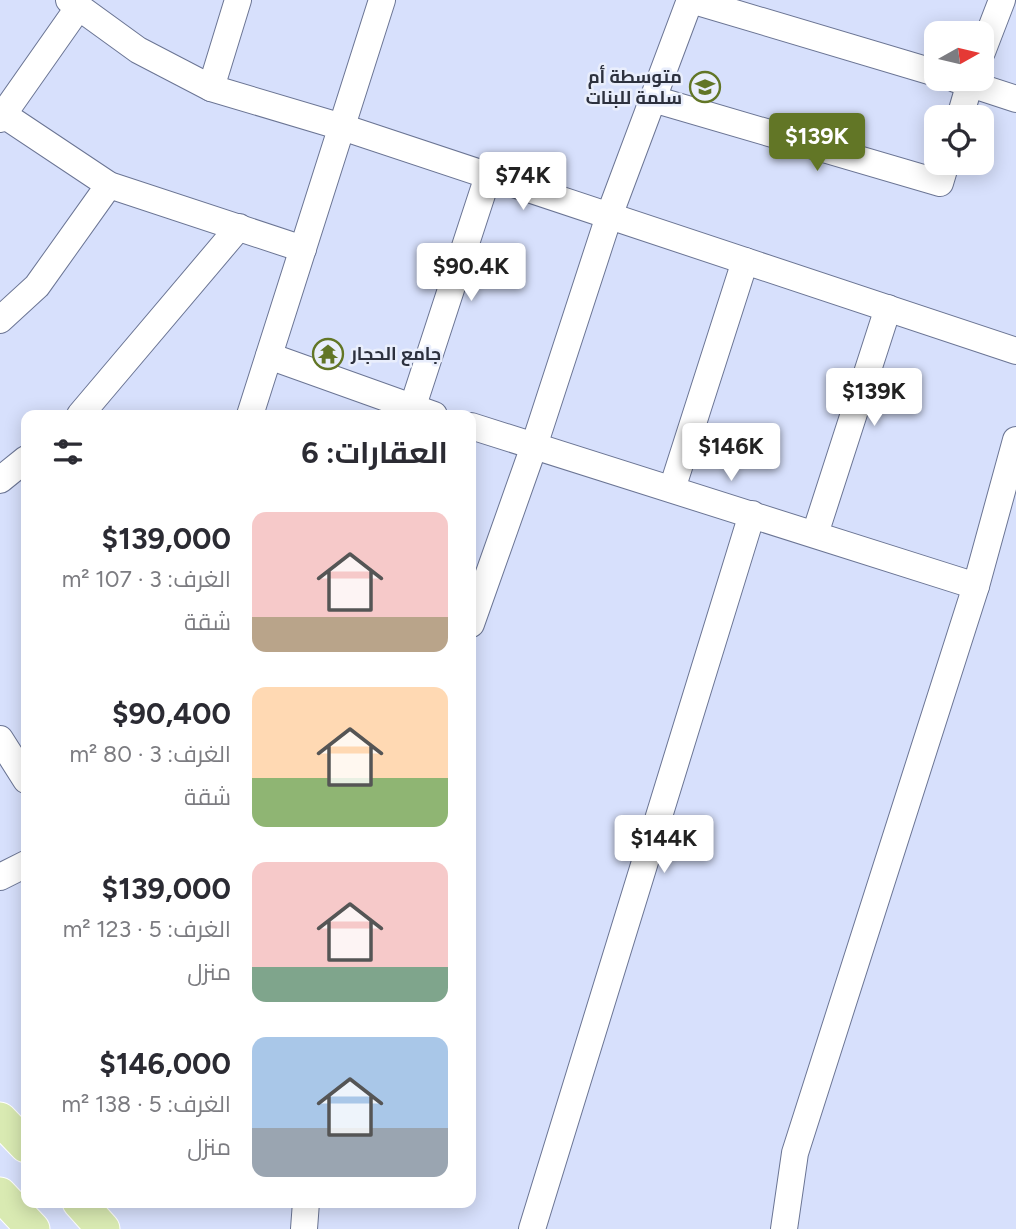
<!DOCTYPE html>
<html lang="ar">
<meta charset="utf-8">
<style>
:root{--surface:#fff;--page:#f7f7f7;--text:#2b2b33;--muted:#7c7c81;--accent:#627626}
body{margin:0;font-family:Figtree,Cairo,sans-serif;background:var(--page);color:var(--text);direction:rtl;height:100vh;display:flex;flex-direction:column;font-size:26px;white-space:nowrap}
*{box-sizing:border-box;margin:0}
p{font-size:23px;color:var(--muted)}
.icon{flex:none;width:38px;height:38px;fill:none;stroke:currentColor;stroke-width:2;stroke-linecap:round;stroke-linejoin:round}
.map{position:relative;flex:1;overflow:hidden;direction:ltr}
.drawer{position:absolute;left:21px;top:410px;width:455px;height:798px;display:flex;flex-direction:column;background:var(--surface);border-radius:14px;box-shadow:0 4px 18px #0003;direction:rtl}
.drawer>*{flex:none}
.needle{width:46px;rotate:82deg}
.controls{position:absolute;left:924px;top:21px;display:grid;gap:14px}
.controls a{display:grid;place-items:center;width:70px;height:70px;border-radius:14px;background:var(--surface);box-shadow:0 4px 18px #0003;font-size:35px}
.price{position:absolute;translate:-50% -60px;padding:0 16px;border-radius:7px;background:#fff;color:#222;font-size:23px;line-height:46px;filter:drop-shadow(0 2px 4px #0008)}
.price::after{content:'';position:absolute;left:50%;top:42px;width:21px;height:16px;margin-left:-10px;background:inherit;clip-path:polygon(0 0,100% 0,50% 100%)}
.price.on{background:var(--accent);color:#fff}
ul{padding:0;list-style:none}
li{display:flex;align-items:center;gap:21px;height:175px;padding:0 28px}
li span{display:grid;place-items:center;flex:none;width:196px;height:140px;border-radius:14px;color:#555}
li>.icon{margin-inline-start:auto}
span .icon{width:84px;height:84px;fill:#fffc;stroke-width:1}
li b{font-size:30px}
h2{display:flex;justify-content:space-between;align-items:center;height:84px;padding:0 28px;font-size:30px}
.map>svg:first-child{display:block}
</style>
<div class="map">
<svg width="1016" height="1229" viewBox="0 0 1016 1229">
<rect width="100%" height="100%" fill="#d7e0fc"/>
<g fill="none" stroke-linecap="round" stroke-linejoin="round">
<g stroke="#6b7594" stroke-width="28">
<g id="minor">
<polyline points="69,0 138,50 211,88 342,127 1016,351"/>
<polyline points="691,0 936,73"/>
<polyline points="982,52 1002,0"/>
<polyline points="955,79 1016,99"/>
<polyline points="211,88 238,0"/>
<polyline points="653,99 940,183 946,163"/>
<polyline points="4,115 109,185 303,249"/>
<polyline points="960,117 971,79"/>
<polyline points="0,119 78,8"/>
<polyline points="0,320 37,286 109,185"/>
<polyline points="269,356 434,415"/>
<polyline points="80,415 239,227"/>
<polyline points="250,415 382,0"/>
<polyline points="410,415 488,176"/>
<polyline points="471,426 976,586"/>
<polyline points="0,480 26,459"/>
<polyline points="672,489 745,261"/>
<polyline points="815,534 888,308"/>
<polyline points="471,624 534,446 609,216 690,0"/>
<polyline points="0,739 26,780"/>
<polyline points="0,877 26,864"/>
<polyline points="304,1229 306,1202"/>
<polyline points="532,1229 752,514"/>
<polyline points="784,1229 795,1153 976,586 1016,440"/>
</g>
</g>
<g stroke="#fff" stroke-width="35">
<g id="major">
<polyline points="0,1119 26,1146"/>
<polyline points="0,1194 33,1229"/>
<polyline points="79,1202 103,1229"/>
</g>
</g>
<use href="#minor" stroke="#fff" stroke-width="26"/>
<use href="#major" stroke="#d9eab2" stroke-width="33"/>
</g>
<defs>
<g id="school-ring" transform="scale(1.575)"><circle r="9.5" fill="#e9eefc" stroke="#627626" stroke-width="1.5"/><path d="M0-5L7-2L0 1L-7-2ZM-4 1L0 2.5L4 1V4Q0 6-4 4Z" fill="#627626"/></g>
<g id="temple-ring" transform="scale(1.575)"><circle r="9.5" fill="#e9eefc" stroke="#627626" stroke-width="1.5"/><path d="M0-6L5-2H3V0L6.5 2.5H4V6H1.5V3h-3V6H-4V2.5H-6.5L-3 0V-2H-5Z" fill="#627626"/></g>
</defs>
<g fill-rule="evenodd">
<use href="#school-ring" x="705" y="87"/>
<use href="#temple-ring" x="328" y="354"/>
</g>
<g text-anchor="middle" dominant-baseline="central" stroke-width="5" stroke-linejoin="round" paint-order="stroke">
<g font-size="18" font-weight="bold" fill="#2d313e" stroke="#e9eefc" text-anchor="end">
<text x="682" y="77">متوسطة أم<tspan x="682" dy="21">سلمة للبنات</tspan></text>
<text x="351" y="354" text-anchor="start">جامع الحجار</text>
</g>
</g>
</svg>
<div class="controls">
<a><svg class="needle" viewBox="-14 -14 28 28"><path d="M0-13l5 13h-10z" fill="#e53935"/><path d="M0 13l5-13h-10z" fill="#7c7c81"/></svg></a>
<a><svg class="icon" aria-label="locate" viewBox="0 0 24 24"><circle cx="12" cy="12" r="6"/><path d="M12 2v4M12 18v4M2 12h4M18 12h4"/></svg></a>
</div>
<b class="price on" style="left:817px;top:173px">$139K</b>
<b class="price" style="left:523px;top:212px">$74K</b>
<b class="price" style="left:471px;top:303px">$90.4K</b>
<b class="price" style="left:874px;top:428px">$139K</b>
<b class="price" style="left:731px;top:483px">$146K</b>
<b class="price" style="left:664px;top:875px">$144K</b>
<section class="drawer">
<h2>العقارات: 6<svg class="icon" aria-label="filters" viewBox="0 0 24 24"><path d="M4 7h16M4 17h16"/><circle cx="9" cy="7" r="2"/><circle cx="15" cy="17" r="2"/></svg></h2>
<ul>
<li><span style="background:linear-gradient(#f6c9c9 75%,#b9a48a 0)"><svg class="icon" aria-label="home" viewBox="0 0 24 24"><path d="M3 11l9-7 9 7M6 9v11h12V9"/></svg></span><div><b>$139,000</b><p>الغرف: 3 · 107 m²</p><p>شقة</p></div></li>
<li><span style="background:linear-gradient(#ffd9b3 65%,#8fb573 0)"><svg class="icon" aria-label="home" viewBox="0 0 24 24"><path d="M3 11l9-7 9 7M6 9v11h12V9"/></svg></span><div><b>$90,400</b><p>الغرف: 3 · 80 m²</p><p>شقة</p></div></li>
<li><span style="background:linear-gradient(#f6c9c9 75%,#7fa58c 0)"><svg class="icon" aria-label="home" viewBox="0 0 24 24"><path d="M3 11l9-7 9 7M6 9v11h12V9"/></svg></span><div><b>$139,000</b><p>الغرف: 5 · 123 m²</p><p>منزل</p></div></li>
<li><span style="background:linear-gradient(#a9c7e8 65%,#9aa5b1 0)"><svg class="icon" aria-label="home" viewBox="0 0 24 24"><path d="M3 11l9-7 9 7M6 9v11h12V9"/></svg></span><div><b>$146,000</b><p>الغرف: 5 · 138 m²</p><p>منزل</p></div></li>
</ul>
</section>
</div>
